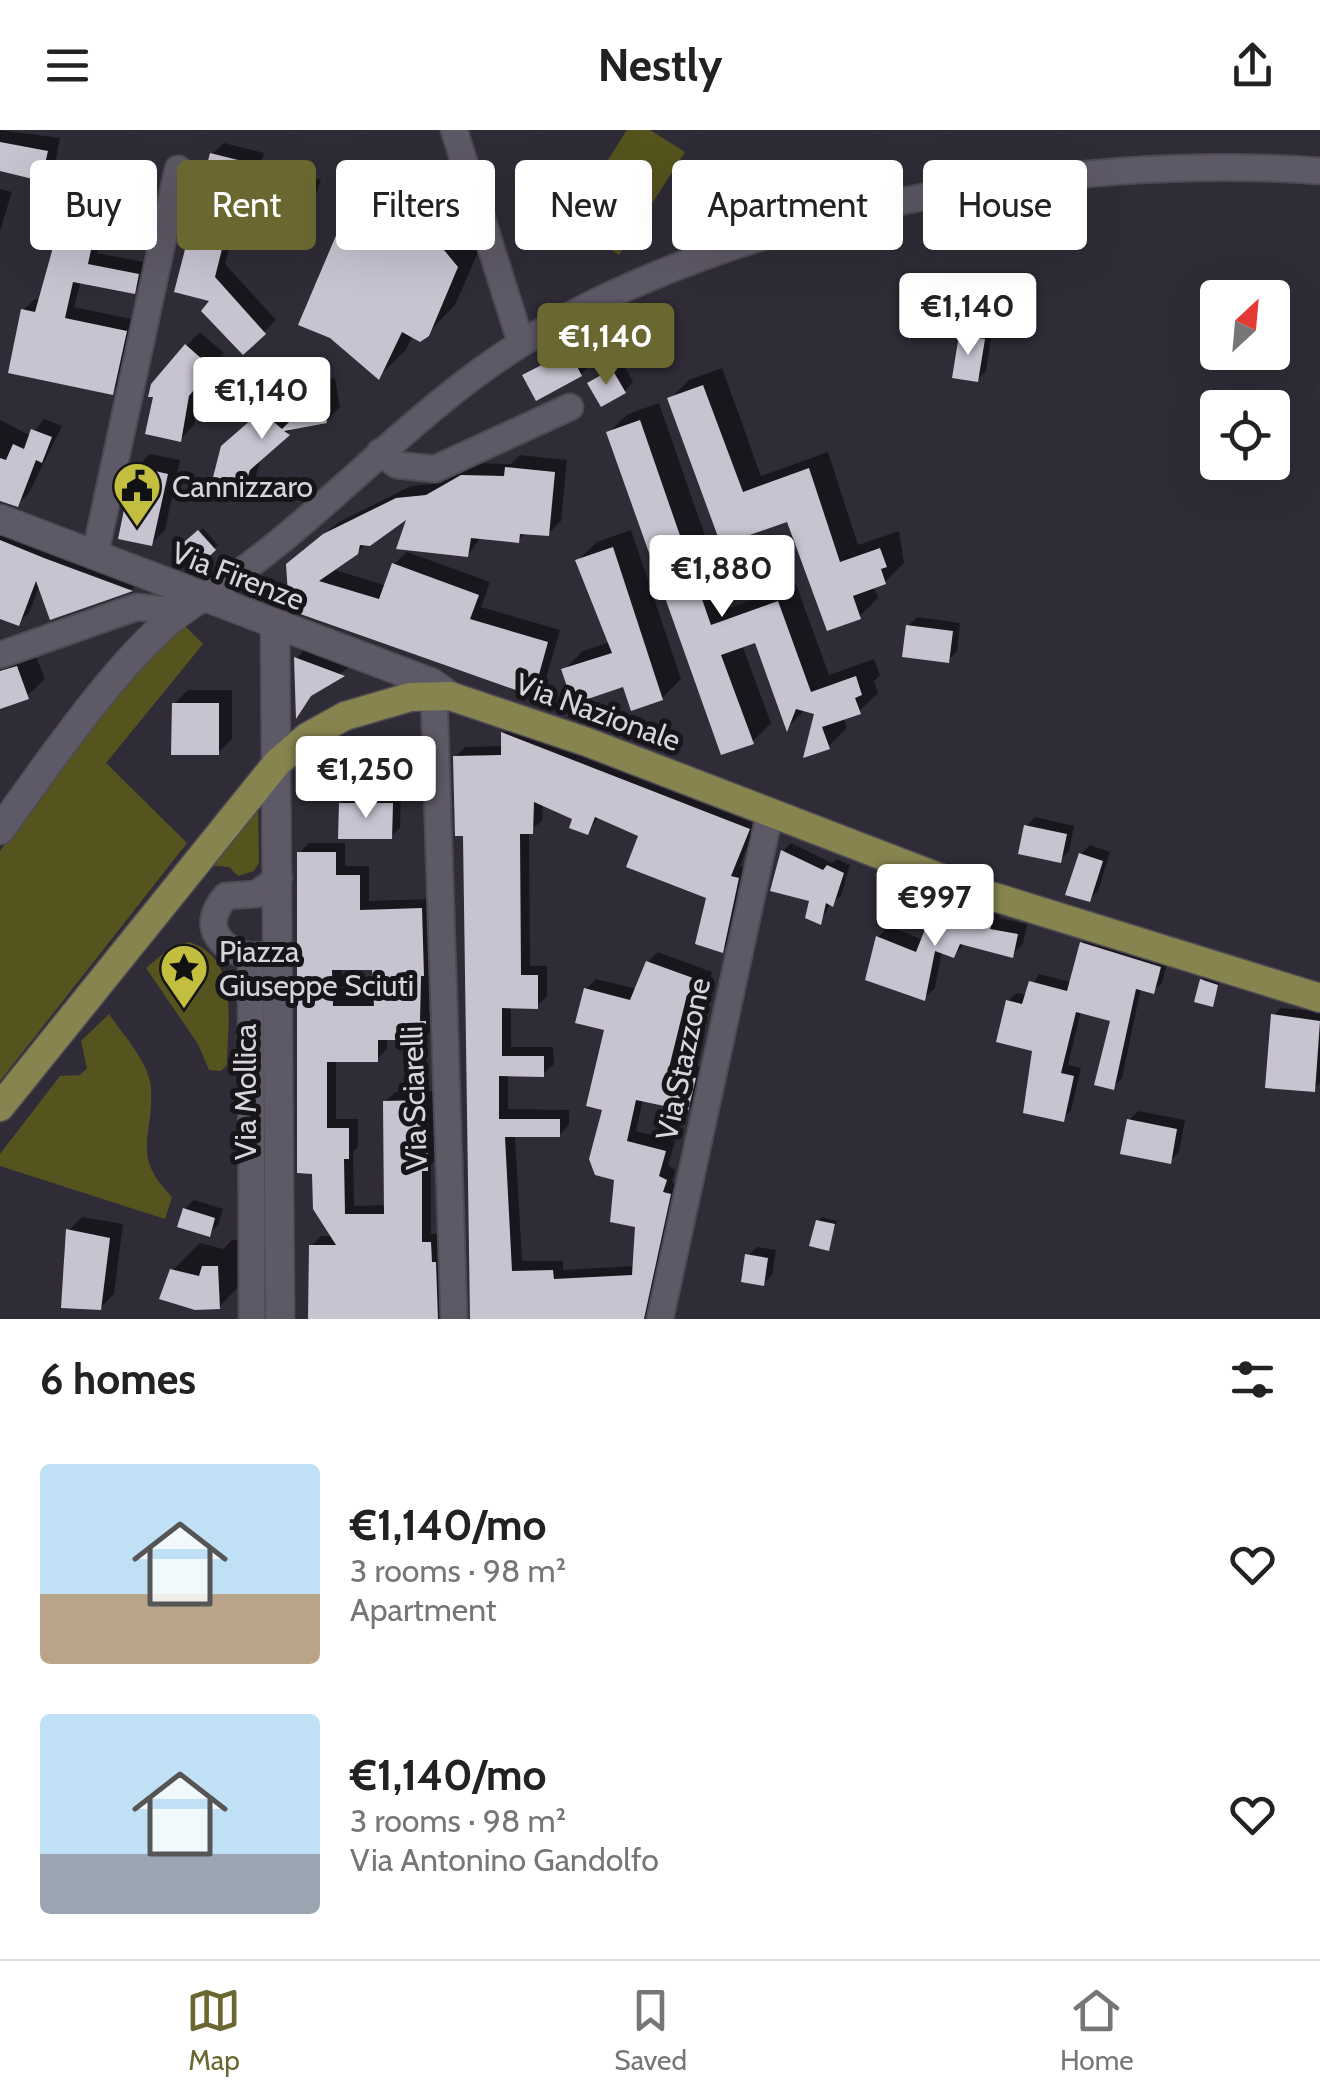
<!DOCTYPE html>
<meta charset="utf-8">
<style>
:root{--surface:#fff;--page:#f6f6f6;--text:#222;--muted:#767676;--line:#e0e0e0;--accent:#6a6830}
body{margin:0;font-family:Cabin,sans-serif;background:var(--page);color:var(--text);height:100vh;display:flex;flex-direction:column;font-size:38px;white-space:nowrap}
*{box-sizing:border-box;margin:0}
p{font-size:32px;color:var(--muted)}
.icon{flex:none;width:55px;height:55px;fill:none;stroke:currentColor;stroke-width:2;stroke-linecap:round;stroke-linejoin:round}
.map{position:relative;height:1189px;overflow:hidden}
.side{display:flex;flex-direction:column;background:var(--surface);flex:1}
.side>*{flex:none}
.top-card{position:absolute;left:30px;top:30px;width:1260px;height:90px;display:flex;gap:20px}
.needle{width:65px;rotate:26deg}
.fabs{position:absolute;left:1200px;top:150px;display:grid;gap:20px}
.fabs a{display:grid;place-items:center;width:90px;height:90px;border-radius:10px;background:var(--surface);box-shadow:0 10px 40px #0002;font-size:50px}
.price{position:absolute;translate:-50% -85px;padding:0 22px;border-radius:10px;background:#fff;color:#222;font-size:32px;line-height:65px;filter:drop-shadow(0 2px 5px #0008)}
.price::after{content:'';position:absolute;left:50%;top:60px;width:30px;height:22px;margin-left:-15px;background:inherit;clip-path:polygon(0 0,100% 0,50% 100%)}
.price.on{background:var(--accent);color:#fff}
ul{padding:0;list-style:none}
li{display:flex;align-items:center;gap:30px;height:250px;padding:0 40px}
li span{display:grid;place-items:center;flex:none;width:280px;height:200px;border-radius:10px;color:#555}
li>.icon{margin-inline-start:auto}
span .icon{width:120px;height:120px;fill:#fffc;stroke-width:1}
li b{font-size:42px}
h2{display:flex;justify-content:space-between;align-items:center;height:120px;padding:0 40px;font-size:42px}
.chip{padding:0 35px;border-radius:10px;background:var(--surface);box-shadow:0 10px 40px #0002;font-size:35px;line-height:90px}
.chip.on{background:var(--accent);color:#fff}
header{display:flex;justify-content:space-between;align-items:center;height:130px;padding:0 40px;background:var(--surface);font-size:45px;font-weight:700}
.dock{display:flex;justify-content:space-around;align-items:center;height:140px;border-top:2px solid var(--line);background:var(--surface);font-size:28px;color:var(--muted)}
.dock a{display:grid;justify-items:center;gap:5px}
.dock .on{color:var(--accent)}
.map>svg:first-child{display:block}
</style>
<header><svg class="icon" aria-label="menu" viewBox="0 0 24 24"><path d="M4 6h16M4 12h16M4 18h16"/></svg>Nestly<svg class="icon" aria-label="share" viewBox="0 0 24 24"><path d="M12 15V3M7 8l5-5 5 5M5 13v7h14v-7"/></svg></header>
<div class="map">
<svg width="1320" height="1189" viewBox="0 0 1320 1189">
<rect width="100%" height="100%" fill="#302c37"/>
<g fill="#55541e">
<polygon points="627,0 650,0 685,22 619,125 568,92"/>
<polygon points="184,495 203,514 106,633 187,713 0,951 0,721 108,573"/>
<polygon points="258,674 259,733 254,741 238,746 229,737 206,735"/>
<path d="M189,812C241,828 227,892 227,935L221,941L209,940L198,914L146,838L171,817Z"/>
<path d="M109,884C123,905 149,932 151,958C154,1007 130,1024 172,1067L165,1089L0,1036V1024L60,946L80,945L87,938L81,911Z"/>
</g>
<g fill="#0007" fill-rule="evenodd">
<polygon points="0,0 60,8 55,35 41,49 0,36"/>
<polygon points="224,13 264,23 262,30 321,50 311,79 299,91 241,71 225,134 276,190 243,222 213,169 212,24"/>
<polygon points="118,37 157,48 154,64 134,90 106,82 97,123 149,133 145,150 134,161 81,151 74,177 136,190 123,251 112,262 23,180 35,169 41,170 72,61 83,50 107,56"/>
<polygon points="379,50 466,88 484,109 455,175 427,204 413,205 406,220 379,246 351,77"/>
<polygon points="0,59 12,62 0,101"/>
<polygon points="970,197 992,201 986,241 977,250 961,206"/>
<polygon points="200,202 224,223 202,250 194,295 181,309 186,216"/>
<polygon points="579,214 590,236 581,244 526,246"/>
<polygon points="622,232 633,252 625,261 590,254"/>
<polygon points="722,238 761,346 828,322 858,415 899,401 904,433 885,452 874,456 878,468 859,487 788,389 723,412 670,269 689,250"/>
<polygon points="335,248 340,277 326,291 295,296 262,326 254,352 240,366 239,302 277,269 302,291 284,266 297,252"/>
<polygon points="659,273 730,478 796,454 829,545 874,529 880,545 874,551 878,563 859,581 843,587 847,598 828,617 817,582 806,579 788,597 756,510 742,515 771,593 752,612 609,302 628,284"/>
<polygon points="44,289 62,296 29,363 18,374 0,368 0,290 31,306"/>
<polygon points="150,324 180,330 165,400 151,414 136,338"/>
<polygon points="520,325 567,330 561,391 548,404 527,402 518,410 481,407 468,425 411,384 332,439 387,456 394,434 407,422 490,452 481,477 560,500 545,551 532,564 292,478 302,421 339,392 411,356 441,353 476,333 511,334"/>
<polygon points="0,396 141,450 132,459 51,487 40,454 29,483 18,493 0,486"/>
<polygon points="203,398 218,415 201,430 186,413"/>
<polygon points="631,400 681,549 662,568 564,540 583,521 611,512 578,430 597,412"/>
<polygon points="917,487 960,493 957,521 948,530 908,496"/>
<polygon points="305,519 351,536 314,561 299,583 297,528"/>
<polygon points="34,521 45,549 27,566 0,576 0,533"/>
<polygon points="188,560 232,560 232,609 218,623 174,574"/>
<polygon points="513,593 758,689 740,736 748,738 732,810 722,820 709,766 641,705 599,687 587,702 575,688 543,673 542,691 529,701 530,836 547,836 547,866 537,876 511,876 511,917 553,917 554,934 543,944 508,944 508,979 569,980 569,995 559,1005 515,1005 522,1131 563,1131 563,1140 635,1136 638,1095 617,1048 605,978 607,899 586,859 596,849 637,859 648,832 658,822 712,842 709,855 699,865 693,864 676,932 704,938 698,968 688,979 643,969 636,1001 675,1011 668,1035 675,1040 672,1053 679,1054 650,1189 471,1189 465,703 455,627 465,617 504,616 504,603"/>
<polygon points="350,665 401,665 400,698 391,706 341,674"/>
<polygon points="1035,687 1074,696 1069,721 1060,730 1026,696"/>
<path d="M309,713H345V736H369V771L431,769L433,834L430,838L429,882H435V897L425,907H387V919L377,929H336V989H358V1017L353,1022L354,1076L387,1075L385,972L395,962L436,961L437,1029L431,1034V1104L440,1103L448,1189H311V1116L321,1106H333L299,723ZM342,838H375L376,867H342Z"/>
<polygon points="791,713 832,733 837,729 850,735 841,766 831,773 820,792 812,769 773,759 783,721"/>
<polygon points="1090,715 1110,722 1098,761 1089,769 1081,724"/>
<polygon points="950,759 1002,780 999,788 1027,794 1023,814 1012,825 966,813 954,825 942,821 935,858 924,868 878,807 889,796 923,810 939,770"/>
<polygon points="1090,805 1168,829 1162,853 1153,861 1141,858 1122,948 1113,957 1113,889 1081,881 1068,935 1081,938 1071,980 1063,989 1035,919 1008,871 1017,863 1027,865 1039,844 1070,852 1082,813"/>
<polygon points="1206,847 1220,851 1212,874 1202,850"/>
<polygon points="1281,878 1320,881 1320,953 1314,959 1274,885"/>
<polygon points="1138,981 1185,990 1179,1022 1170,1031 1129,990"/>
<polygon points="194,1070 223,1079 218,1095 209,1104 185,1079"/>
<polygon points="82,1087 123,1094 114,1164 100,1178 69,1100"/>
<polygon points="822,1087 837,1091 828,1118 818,1091"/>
<polygon points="232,1110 245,1110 246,1149 219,1177 173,1140 200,1113 223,1119"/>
<polygon points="757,1117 776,1120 772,1145 763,1154 748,1126"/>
</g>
<g fill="#c8c3d1" fill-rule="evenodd">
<polygon points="0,12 48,21 41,51 0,41"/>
<polygon points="210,23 254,34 252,42 311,62 300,94 234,71 215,147 266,204 243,225 201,181 209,171 174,162"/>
<polygon points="107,45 150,56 146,75 134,93 99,82"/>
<polygon points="69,60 102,68 88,134 139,144 135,164 73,152 65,188 127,201 113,265 8,243 21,179 35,182"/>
<polygon points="349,75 439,114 458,137 429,206 420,212 402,202 379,250 330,208 298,195"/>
<polygon points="959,205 985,209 978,252 952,248"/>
<polygon points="185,214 212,238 189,266 181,312 145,304 153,267 148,267 151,254"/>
<polygon points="569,221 582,246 536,271 522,245"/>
<polygon points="612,239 626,263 601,277 587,253"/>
<polygon points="703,255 743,362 809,338 840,432 880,418 887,437 881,439 886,454 853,466 861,489 827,501 787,392 721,415 667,268"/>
<polygon points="321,260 327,293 284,301 290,305 250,340 241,368 210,359 221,316 261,281 282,299 297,284 280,266"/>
<polygon points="640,290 711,495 778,471 811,562 856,546 862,565 855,568 861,584 822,597 830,619 803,628 814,584 796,579 787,602 755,513 721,525 754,614 721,625 606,302"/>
<polygon points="31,299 52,307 42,333 36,330 18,377 0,371 0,328 6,330 13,314 24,319"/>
<polygon points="133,336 168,344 152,416 118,409"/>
<polygon points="505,337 555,342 549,406 520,404 519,413 471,408 468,427 396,419 406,390 370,416 360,415 358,424 319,451 379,469 392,433 479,465 470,489 548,512 533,566 289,480 286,434 323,404 396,368 426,365 461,345 504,346"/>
<polygon points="198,400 216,420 201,434 183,413"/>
<polygon points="0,410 44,428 133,461 50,490 36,451 19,496 0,489"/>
<polygon points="613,417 663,570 631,581 623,557 573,574 561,539 612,523 575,430"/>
<polygon points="906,495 953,501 949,533 902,527"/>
<polygon points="294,527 345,546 311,566 296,589"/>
<polygon points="17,536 29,569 0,579 0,541"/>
<polygon points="172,573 219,573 219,625 171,625"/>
<polygon points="501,602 750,699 731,746 739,748 723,823 695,814 706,768 626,737 638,706 595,687 588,705 569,698 572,689 534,672 533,704 520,704 521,845 538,845 538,879 502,878 502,926 544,926 544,947 499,946 499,989 560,989 560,1007 505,1007 512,1141 553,1140 554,1149 632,1145 635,1097 610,1092 614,1050 595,1045 589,1029 602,980 586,976 604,900 575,893 584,858 630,870 646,831 704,852 699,868 687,865 668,942 696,948 688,981 636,970 627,1011 666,1021 659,1046 667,1050 663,1062 671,1064 644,1189 470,1189 463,706 455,706 453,626 501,625"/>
<polygon points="339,673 393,673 392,709 338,709"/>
<polygon points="1024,695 1067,704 1061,733 1018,724"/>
<polygon points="781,720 823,740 827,735 844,743 833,777 826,773 821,795 805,788 809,771 770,761"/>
<path d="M297,722H336V745H360V780L422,778L424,846H421L420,891H426V910H378V932H327V998H349V1029H344L345,1084H384L383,971L427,970L428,1041H422V1112H431L432,1132H436L438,1189H308L309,1115H336L313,1079L312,1044L297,1043ZM332,840H372L374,876H333Z"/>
<polygon points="1079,723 1103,731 1090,772 1065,765"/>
<polygon points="937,769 993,791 990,799 1018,804 1013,828 960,814 954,828 935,821 925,871 865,850 876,806 916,822"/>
<polygon points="1080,812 1161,837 1154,864 1136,859 1114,960 1094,955 1110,891 1076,882 1061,943 1074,946 1064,992 1023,983 1032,921 996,912 1006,870 1022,874 1029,851 1067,861"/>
<polygon points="1200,849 1218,855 1213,877 1194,872"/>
<polygon points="1271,884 1320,891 1315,962 1265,958"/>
<polygon points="1127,989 1177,999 1171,1034 1120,1024"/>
<polygon points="183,1078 215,1088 210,1107 177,1097"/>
<polygon points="816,1090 835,1094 829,1121 809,1116"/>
<polygon points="66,1099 110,1108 101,1180 61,1178"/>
<polygon points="745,1124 768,1128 764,1156 741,1152"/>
<polygon points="202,1136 218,1136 220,1179 195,1180 159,1169 170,1139 199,1146"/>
</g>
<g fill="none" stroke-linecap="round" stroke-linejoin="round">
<g stroke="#4d4a53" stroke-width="29">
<g id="minor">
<polyline points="454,0 521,213"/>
<polyline points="380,322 397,335 435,339 570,277"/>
<polyline points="95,425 178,39"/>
<path d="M202,468C317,396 406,285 522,213C735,80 1072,22 1320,41"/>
<polyline points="0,525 137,477 177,481"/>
<polyline points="434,565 454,1189"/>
<path d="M251,826C218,819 200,795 226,766L257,764L279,747"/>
<polyline points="252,1189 251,826 277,825"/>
<polyline points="660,1189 770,682"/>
</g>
</g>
<g stroke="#4d4a53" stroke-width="31">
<g id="tertiary">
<polyline points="0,389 432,553 450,566"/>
<polyline points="275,495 280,1189"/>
<path d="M0,700C46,637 136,502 202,468"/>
</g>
</g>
<g stroke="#4d4a53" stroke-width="31">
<polyline id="primary" points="0,977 277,633 307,607 345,586 410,567 450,566 587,612 972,760 1320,868"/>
</g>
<use href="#minor" stroke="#5e5966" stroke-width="25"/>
<use href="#tertiary" stroke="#5e5966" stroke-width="28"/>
<use href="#primary" stroke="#87844f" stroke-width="28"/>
</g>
<defs>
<g id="civic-pin" transform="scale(2.5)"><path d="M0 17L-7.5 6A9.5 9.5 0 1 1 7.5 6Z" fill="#c1be40" stroke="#17151a"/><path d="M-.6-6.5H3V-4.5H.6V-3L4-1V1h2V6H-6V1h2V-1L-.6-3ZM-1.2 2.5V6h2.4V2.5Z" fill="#111"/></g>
<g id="sight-pin" transform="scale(2.5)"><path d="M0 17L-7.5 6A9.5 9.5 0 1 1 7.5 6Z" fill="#c1be40" stroke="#17151a"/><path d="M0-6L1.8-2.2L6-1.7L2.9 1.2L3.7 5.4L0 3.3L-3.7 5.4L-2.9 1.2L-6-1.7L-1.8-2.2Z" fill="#111"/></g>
</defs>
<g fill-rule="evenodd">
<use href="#civic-pin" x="137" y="356"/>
<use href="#sight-pin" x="184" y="838"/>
</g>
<g text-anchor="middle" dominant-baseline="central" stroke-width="10" stroke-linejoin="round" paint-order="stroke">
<g font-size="30" fill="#d7d4dc" stroke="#17151a" text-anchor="start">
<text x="172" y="356">Cannizzaro</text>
<text x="219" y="821">Piazza<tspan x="219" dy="34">Giuseppe Sciuti</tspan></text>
</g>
<g font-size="30" fill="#d7d4dc" stroke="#17151a">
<text transform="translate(238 446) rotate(21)">Via Firenze</text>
<text transform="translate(598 582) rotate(20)">Via Nazionale</text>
<text transform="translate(683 929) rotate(-78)">Via Stazzone</text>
<text transform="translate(245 962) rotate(-90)">Via Mollica</text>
<text transform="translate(414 968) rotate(-92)">Via Sciarelli</text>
</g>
</g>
</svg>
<div class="fabs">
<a><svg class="needle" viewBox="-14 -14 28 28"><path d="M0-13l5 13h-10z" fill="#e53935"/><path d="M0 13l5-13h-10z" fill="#767676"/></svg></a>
<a><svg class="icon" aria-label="locate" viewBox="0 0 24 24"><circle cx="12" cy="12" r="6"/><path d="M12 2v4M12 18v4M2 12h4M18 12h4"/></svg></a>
</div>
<b class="price" style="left:968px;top:228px">€1,140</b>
<b class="price on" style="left:606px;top:258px">€1,140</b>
<b class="price" style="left:262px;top:312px">€1,140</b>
<b class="price" style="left:722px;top:490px">€1,880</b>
<b class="price" style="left:366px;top:691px">€1,250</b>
<b class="price" style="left:935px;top:819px">€997</b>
<div class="top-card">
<a class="chip">Buy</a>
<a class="chip on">Rent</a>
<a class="chip">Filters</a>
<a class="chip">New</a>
<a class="chip">Apartment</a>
<a class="chip">House</a>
</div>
</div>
<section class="side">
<h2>6 homes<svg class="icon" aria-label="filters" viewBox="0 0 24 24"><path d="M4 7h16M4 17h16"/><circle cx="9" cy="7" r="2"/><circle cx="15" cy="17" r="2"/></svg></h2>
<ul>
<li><span style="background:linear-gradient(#bfe0f5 65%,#b9a48a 0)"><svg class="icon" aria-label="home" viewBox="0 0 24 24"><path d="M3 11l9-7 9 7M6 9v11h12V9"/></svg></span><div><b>€1,140/mo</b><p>3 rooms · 98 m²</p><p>Apartment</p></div><svg class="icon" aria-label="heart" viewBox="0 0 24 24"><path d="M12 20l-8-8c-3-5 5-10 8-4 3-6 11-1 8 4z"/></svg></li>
<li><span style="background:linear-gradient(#bfe0f5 70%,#9aa5b1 0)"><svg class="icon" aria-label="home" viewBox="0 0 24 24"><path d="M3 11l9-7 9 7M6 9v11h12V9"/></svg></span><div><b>€1,140/mo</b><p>3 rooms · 98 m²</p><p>Via Antonino Gandolfo</p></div><svg class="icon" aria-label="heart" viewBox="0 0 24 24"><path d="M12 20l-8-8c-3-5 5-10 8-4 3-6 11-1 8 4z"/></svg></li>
</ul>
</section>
<nav class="dock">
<a class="on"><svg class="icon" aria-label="map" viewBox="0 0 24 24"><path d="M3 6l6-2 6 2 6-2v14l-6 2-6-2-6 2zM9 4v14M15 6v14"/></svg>Map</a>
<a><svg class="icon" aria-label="saved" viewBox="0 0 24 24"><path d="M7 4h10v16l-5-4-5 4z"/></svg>Saved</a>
<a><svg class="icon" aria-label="home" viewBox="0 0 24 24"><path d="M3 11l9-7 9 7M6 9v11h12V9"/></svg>Home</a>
</nav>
